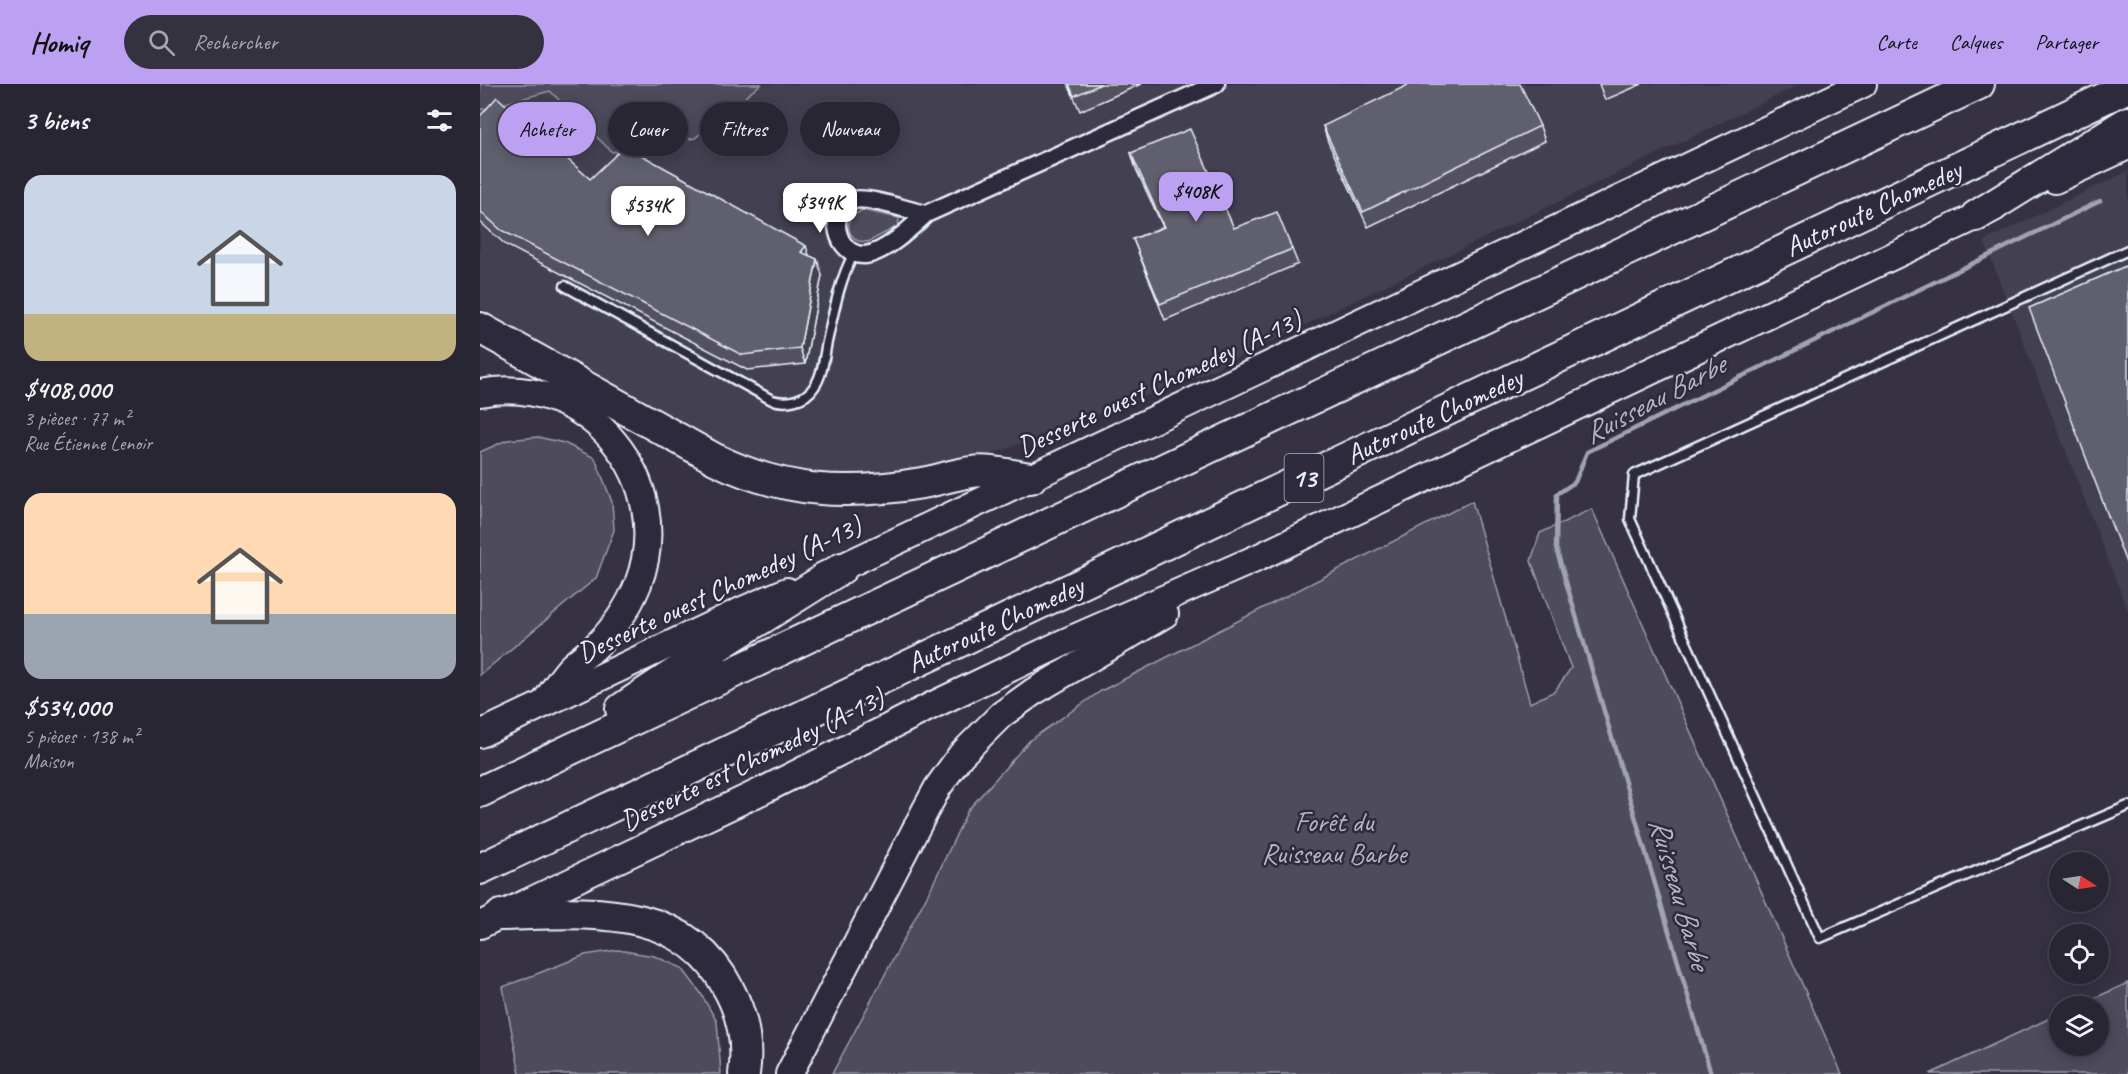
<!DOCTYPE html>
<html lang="fr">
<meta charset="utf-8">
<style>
:root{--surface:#282633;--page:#34323f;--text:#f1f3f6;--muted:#a5a5ac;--line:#44434e;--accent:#bca0f2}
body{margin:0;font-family:Caveat,sans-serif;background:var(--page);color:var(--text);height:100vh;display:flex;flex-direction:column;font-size:22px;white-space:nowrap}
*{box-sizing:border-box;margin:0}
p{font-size:20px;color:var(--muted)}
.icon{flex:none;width:33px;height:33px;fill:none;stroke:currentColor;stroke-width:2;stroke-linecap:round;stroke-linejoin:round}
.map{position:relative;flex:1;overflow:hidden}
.details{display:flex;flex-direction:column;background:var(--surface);width:480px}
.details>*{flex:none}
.guide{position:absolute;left:18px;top:18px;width:570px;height:54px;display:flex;gap:12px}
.needle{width:39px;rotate:102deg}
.tools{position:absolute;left:1569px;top:768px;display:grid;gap:12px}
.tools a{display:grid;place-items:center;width:60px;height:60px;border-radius:50%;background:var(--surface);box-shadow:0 3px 15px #0003,0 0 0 2px var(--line);font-size:30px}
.price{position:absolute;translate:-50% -51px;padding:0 14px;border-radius:12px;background:#fff;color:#222;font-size:20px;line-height:39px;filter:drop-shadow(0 2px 3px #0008)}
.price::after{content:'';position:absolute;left:50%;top:36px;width:18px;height:14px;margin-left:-9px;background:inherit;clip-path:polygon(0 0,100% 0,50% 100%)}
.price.current{background:var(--accent);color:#111}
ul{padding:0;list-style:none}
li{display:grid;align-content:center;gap:12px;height:318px;padding:0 24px}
li span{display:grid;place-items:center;height:186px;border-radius:18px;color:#555}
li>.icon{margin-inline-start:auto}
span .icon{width:108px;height:108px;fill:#fffc;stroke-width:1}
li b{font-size:26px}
h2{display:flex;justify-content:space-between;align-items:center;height:72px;padding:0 24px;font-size:26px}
.tag{padding:0 21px;border-radius:27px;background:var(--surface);box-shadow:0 3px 15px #0003,0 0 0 2px var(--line);font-size:21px;line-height:54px}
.tag.current{background:var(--accent);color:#111}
header{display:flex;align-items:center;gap:36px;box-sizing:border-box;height:84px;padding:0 30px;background:var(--accent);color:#111}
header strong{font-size:28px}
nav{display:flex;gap:33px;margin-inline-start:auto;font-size:21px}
.search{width:420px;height:54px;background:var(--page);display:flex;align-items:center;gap:15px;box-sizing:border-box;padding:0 21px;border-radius:33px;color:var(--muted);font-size:22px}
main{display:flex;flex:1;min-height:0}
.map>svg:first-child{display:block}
</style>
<header>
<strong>Homiq</strong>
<div class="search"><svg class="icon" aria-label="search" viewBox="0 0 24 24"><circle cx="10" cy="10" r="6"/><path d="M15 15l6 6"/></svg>Rechercher</div>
<nav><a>Carte</a><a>Calques</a><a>Partager</a></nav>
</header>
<main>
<section class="details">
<h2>3 biens<svg class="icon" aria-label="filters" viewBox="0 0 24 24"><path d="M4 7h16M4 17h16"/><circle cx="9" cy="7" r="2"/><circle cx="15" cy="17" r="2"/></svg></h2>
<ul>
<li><span style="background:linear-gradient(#c9d6e8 75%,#c2b280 0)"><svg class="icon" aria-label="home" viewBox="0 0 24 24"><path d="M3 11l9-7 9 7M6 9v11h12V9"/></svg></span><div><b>$408,000</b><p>3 pièces · 77 m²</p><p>Rue Étienne Lenoir</p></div></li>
<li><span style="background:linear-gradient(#ffd9b3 65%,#9aa5b1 0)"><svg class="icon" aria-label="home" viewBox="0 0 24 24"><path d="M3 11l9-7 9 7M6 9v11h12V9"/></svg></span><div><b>$534,000</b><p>5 pièces · 138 m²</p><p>Maison</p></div></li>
</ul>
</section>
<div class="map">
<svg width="1648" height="990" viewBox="0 0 1648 990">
<rect width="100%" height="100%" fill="#363244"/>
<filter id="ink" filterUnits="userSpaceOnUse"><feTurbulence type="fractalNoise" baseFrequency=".0167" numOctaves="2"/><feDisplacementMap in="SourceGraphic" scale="12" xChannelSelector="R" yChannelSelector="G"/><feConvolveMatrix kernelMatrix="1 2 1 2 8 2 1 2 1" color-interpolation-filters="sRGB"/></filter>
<g filter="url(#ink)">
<g fill="#433f51">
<polygon points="281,0 1321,0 720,292 488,379 362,398 264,379 0,224 0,26 70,7 132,68 215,54"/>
<polygon points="1648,87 1648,527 1504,157"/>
</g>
<g fill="#4d4b5c" stroke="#9a9eaa" stroke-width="1.5">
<polygon points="0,0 281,0 215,54 132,68 70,7 0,26"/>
<path d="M382,126L419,134L418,142L388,158L378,157C369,151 366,143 371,133Z"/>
<polygon points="58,353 84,359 115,374 132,418 134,446 116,494 0,591 0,368 27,356"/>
<polygon points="992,417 1050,619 1075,607 1091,584 1051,477 1060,449 1112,425 1362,990 352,990 451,804 488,726 550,656 621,607"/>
<polygon points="138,866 174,872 202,884 220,908 237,938 241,990 40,990 23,903 105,871"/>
<polygon points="1648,899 1648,990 1450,990 1579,930 1580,962 1618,962 1618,922 1597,922"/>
</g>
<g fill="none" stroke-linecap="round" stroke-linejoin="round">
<polyline stroke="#a0a4af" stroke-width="4.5" points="1231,990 1076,464 1077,410 1095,398 1107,368 1620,117"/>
<g stroke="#e8f1f8" stroke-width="13">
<g id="lane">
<polyline points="1648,166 1154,391 1150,435 1340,854 1648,722"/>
<path d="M85,202L292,316C307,320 325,317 334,303C343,291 344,272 347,258C354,227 359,197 374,169"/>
</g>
</g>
<g stroke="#e8f1f8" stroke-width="21">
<path id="street" d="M446,130C429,127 388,112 374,116C345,124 356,173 385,171C405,169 432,143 446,130L736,0"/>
</g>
<g stroke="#e8f1f8" stroke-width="30">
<g id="primary">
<polyline points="1575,96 1648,62"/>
<path d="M0,309C109,288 197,398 158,500C148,525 133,546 114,564C106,571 97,577 90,584C81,594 73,607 65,618"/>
<polyline points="343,492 1383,0"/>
<polyline points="0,650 263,526 307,507"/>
<polyline points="0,841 286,705 453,621 585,558 775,475 1514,124"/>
<polyline points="309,990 445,727 458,703 481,671 521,631 553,608 685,530"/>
</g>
</g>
<g stroke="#e8f1f8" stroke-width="34">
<g id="highway">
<polyline points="1496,132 1648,38"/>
<path d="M0,244L235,375C304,409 367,412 442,399C459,396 475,390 492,388C508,385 534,392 551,394"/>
<path d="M141,625C213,576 288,531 362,484"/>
<polyline points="0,708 1499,0"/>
<polyline points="0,785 1648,3"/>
<path d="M21,831C104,829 204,816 249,906C263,932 268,961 264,990"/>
</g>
</g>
<use href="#lane" stroke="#2f2a3d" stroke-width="8"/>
<use href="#street" stroke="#2f2a3d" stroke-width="16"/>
<use href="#primary" stroke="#2f2a3d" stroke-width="26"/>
<use href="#highway" stroke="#2f2a3d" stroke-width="30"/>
</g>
<g fill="#53515f" stroke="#e8f1f8" stroke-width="1.5">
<polygon points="588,0 661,0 600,27"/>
<polygon points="1119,0 1162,0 1125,16"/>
<polygon points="0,32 110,95 329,172 342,191 325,280 267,286 26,161 0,138"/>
<polygon points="843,42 1060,42 1065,57 888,143 848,58"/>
<polygon points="651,69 754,144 812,165 818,180 685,236 653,155 683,143 656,85"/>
</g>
<g fill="#43424d" stroke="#e8f1f8" stroke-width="1.5">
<polygon points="326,162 331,177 321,168"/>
<polygon points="337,175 342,191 325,280 320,264"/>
</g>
<g fill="#605e6e" stroke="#e8f1f8" stroke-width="1.5">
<polygon points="589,0 621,0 594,12"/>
<polygon points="930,0 1040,0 1060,42 883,128 843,42"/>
<polygon points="17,13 110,95 145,62 326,162 321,168 337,175 320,264 262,271 21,146 0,127 0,32"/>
<polygon points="710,45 754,144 797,128 812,165 680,220 653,155 684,143 651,69"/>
<polygon points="1648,181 1648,484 1549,224"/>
</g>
</g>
<g text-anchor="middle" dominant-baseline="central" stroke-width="5" stroke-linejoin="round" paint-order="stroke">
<rect fill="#2f2a3d" stroke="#b0b5c0" stroke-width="1.5" x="804.5" y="370" width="39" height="48" rx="4.5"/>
<g font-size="27" font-weight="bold" fill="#e8f1f8">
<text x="824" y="394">13</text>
</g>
<g font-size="28" fill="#e8f1f8" stroke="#2f2a3d">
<text transform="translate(1393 124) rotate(-25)">Autoroute Chomedey</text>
<text transform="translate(679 299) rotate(-25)">Desserte ouest Chomedey (A-13)</text>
<text transform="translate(954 332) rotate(-25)">Autoroute Chomedey</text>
<text transform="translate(239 505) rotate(-25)">Desserte ouest Chomedey (A-13)</text>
<text transform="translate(515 540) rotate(-25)">Autoroute Chomedey</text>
<text transform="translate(272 675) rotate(-26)">Desserte est Chomedey (A-13)</text>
</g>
<g font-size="28" fill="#b2b7c1" stroke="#2f2a3d">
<text x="854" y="737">Forêt du<tspan x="854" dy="32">Ruisseau Barbe</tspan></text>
</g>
<g font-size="30" font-style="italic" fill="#b2b7c2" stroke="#2f2a3d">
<text transform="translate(1174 315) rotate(-28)">Ruisseau Barbe</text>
<text transform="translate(1200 809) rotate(74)">Ruisseau Barbe</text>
</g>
</g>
</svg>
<div class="tools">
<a><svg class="needle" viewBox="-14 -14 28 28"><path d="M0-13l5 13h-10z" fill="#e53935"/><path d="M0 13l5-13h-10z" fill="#a5a5ac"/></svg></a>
<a><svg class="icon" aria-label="locate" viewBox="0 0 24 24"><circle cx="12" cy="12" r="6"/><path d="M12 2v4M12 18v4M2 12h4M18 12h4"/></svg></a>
<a><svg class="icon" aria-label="layers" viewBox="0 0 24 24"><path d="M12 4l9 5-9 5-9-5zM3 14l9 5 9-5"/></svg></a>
</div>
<b class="price current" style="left:716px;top:139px">$408K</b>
<b class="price" style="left:340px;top:150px">$349K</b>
<b class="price" style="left:168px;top:153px">$534K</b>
<div class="guide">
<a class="tag current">Acheter</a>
<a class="tag">Louer</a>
<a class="tag">Filtres</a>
<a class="tag">Nouveau</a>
</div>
</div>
</main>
